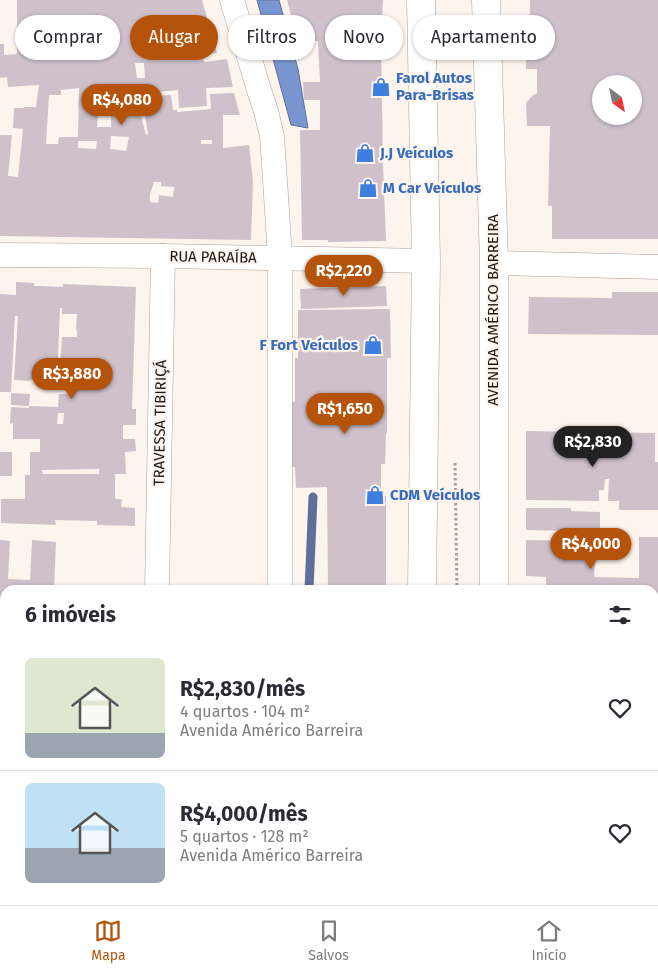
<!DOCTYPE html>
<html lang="pt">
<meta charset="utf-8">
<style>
:root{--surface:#fff;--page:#f7f7f7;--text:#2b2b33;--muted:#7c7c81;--line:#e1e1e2;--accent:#b45309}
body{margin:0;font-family:"Fira Sans",sans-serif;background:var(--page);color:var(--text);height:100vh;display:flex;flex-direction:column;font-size:19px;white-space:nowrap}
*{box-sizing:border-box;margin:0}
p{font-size:16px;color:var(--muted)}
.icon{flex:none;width:28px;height:28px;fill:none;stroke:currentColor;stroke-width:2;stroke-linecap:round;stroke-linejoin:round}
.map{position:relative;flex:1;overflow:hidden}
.side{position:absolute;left:0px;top:585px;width:659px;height:320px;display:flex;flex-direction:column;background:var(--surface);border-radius:15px 15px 0 0;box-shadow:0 1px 4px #0004}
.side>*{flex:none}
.hud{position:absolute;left:15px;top:15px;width:629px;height:45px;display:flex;gap:10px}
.needle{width:32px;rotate:147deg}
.controls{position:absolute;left:592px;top:75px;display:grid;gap:10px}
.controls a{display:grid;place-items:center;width:50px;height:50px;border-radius:50%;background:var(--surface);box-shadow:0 1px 4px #0004;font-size:25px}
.price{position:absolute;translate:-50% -42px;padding:0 11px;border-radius:18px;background:var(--accent);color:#fff;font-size:16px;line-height:32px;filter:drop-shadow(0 1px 2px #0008)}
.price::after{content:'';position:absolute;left:50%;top:30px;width:15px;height:11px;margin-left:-8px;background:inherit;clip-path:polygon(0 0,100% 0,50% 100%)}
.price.selected{background:#222;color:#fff}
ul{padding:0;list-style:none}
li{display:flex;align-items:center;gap:15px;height:125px;padding:0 25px}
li+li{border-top:1px solid var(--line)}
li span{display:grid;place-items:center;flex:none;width:140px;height:100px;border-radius:8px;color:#555}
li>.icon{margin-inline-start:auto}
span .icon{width:60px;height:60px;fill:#fffc;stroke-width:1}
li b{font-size:21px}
h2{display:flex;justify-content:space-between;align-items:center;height:60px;padding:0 25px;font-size:21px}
.tag{padding:0 18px;border-radius:22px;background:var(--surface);box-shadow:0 1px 4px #0004;font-size:18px;line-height:45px}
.tag.selected{background:var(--accent);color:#fff}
.dock{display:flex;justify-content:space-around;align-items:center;height:70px;border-top:1px solid var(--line);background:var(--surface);font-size:14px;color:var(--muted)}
.dock a{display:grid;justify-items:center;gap:2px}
.dock .selected{color:var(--accent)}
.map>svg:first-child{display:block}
</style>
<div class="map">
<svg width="658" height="905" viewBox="0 0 658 905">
<rect width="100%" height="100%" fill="#fdf4ee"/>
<polygon fill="#7996d0" stroke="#5d7098" points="257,0 279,0 298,69 308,128 291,125"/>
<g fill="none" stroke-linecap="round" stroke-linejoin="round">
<polyline stroke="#5d7098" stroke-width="9" points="309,590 313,497"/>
</g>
<g fill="#cfc0ca" fill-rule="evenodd">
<path d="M17,0H202L217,53L203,55L204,62L227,59L233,87L206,88L207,106L179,108L178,90L118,96V98H98L97,101L136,97L146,135L148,134L142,97L171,95L173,110H177V112L211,109L210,94L234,93L240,115H223V148L249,145L253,181L251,240L0,236V135H12L8,176L18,177L23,129L13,128L14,108H24V107H36L39,85L8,87L7,77L0,78V44H4V55L17,54ZM135,63H144L145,78H137ZM79,88L78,137H59L58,144H46L49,95H61V90ZM98,115H111V127H97ZM111,136L129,137L126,151L110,149ZM201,140H212V144H201ZM78,141H97L96,149L78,148ZM154,182H161V186L174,187L173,197L159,195L158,203L150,202V194Z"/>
<polygon points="287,0 383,0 381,41 383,164 386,241 328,242 328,240 302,240 300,130 320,130 320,100 304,100 303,82 320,82 318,41 298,41"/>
<path d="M530,0H658V239H552V206H548L550,126H527L526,103L532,96L537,93V69H526V51L529,50ZM601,84H634V116H601Z"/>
<path d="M16,282L34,283V286H40L63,287V284L136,287L132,409H136V425H123V439H135L136,451L125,452L126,474H115V499H122L121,507L135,508V526L97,525V521L55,520L56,525L1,523V499H25V475H30V452H40V439H13V423L10,424V423L11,407L29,408V406L58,407L59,394H72V377H65L66,365H60L62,337H77V330H76L77,314H62V308H60L57,381L30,380V381L14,380L18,316H15L11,392H0V294L16,295ZM58,413H64L63,424H57ZM99,469V474H43L42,470Z"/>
<polygon points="386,286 387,306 301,309 300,289"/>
<polygon points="612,292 658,292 658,335 528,334 529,297 612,298"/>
<polygon points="390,309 391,358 387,358 387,433 386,433 385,464 381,464 381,496 386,496 386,590 329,590 329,587 328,586 327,487 296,488 295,467 292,467 291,402 295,402 295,358 298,358 298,310"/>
<polygon points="11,393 30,394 29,406 11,405"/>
<polygon points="526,431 655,433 655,462 658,462 658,510 619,510 619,501 608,501 609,479 605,479 604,490 599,490 599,501 526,500"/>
<rect x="0" y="452" width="12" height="24"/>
<polygon points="526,508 571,508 571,511 600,512 600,529 571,529 571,531 526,530"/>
<polygon points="639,537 658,537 658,658 654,658 654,590 546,590 546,577 526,576 526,540 583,541 582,556 595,557 594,577 639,578"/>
<polygon points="0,540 10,541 8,579 30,580 32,540 56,542 54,590 5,590 5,640 0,640"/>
<polygon points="0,734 5,734 5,808 0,808 0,761 3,761 3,747 0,747"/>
<rect x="654" y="736" width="4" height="108"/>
<polygon points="0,813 5,813 5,833 1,832"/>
<polygon points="0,849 5,849 5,872 2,872"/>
<polygon points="654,880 658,880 658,905 599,905 599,903 625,903 625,900 654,900"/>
<polygon points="2,884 5,884 5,900 40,900 43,901 42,905 4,905 4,901 2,901"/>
<rect x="49" y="900" width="23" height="5"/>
<rect x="163" y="900" width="100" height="5"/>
<rect x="325" y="900" width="73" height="5"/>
<rect x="525" y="900" width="71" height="5"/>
</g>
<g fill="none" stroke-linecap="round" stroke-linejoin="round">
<g stroke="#ac9e95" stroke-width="14">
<polyline id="service" points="157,900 157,905"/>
</g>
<g stroke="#ac9e95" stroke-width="25">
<g id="minor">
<polyline points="232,0 259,90 266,111 272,136 275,180 280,258 280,590"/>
<polyline points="0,255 163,256 426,261"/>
<polyline points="494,263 658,267"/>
<polyline points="157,590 163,256"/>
<polyline points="654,688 658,688"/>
<polyline points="0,692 5,692"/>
</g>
</g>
<g stroke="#ac9e95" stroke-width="29">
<g id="primary">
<polyline points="421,0 426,261 422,590"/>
<polyline points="486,0 494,263 494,590"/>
<polyline points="425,900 425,905"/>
<polyline points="494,900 494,905"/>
</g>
</g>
<g stroke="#a59e98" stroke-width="3" stroke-dasharray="2.5 2.5" stroke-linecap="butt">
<polyline points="455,463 457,590"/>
<polyline points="459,900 459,905"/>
</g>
<use href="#service" stroke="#fff" stroke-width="12"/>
<use href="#minor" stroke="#fff" stroke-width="24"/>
<use href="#primary" stroke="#fff" stroke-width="28"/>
</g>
<defs>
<g id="shop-bare" transform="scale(1.5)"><path d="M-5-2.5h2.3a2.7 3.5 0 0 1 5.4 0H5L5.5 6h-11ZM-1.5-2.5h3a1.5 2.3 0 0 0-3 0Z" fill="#3f7fe0" stroke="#fdf4ee" stroke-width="2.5" paint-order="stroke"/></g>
</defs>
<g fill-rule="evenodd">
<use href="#shop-bare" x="381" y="87"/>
<use href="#shop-bare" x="365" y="153"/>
<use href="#shop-bare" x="368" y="188"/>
<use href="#shop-bare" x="373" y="345"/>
<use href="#shop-bare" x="375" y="495"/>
</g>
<g text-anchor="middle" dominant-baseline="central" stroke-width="4.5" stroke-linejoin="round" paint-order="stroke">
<g font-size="15" font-weight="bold" fill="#366cbe" stroke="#fdf4ee" text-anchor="start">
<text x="396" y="78">Farol Autos<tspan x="396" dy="17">Para-Brisas</tspan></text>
<text x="380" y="153">J.J Veículos</text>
<text x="383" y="188">M Car Veículos</text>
<text x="358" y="345" text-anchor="end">F Fort Veículos</text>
<text x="390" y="495">CDM Veículos</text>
</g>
<g font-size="15" fill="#1d1814" stroke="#fdf4ee">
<text transform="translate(213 257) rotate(1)">RUA PARAÍBA</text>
<text transform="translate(493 310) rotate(-90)">AVENIDA AMÉRICO BARREIRA</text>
<text transform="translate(160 423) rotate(-89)">TRAVESSA TIBIRIÇÁ</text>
</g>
</g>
</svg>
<div class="controls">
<a><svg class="needle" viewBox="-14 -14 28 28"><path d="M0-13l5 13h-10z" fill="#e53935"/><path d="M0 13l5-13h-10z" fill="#7c7c81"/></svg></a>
</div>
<b class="price" style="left:122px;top:126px">R$4,080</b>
<b class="price" style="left:344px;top:297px">R$2,220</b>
<b class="price" style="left:72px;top:400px">R$3,880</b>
<b class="price" style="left:345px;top:435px">R$1,650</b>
<b class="price selected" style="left:593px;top:468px">R$2,830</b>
<b class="price" style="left:591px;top:570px">R$4,000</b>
<div class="hud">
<a class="tag">Comprar</a>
<a class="tag selected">Alugar</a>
<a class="tag">Filtros</a>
<a class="tag">Novo</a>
<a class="tag">Apartamento</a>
</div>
<section class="side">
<h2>6 imóveis<svg class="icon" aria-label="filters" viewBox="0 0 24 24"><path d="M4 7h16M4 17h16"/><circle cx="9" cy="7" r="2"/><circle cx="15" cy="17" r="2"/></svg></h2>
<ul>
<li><span style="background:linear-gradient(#dfe7d0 75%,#9aa5b1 0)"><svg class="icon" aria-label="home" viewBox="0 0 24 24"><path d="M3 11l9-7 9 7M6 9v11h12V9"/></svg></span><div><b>R$2,830/mês</b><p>4 quartos · 104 m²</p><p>Avenida Américo Barreira</p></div><svg class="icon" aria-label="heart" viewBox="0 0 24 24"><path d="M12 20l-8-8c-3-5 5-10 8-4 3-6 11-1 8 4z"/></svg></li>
<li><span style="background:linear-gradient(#bfe0f5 65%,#9aa5b1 0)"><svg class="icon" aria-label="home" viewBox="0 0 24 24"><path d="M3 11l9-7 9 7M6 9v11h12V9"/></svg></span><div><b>R$4,000/mês</b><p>5 quartos · 128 m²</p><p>Avenida Américo Barreira</p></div><svg class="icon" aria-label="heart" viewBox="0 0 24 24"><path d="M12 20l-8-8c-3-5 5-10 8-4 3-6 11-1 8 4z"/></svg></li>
</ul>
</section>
</div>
<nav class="dock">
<a class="selected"><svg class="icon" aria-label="map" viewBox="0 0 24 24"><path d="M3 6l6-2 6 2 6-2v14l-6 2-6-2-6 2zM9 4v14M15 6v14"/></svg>Mapa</a>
<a><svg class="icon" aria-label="saved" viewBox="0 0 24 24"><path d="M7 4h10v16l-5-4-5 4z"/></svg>Salvos</a>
<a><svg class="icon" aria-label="home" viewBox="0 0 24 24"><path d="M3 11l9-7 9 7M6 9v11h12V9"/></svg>Início</a>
</nav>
